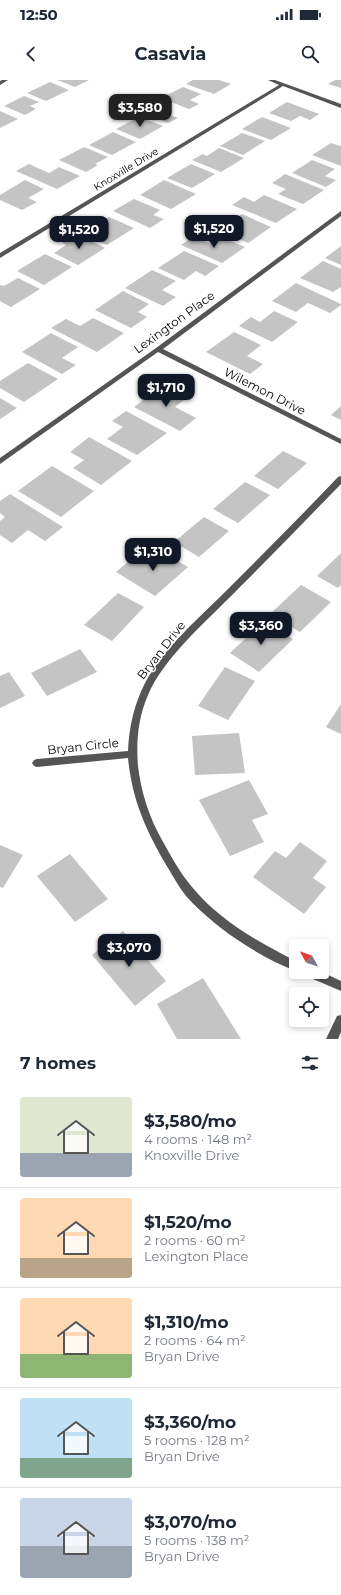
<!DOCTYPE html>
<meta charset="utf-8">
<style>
:root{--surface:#fff;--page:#f6f6f7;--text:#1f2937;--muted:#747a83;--line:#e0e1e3;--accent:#111827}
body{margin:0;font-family:Montserrat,sans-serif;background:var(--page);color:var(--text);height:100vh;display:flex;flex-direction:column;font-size:15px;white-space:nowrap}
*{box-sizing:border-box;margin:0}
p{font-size:13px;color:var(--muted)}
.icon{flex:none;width:22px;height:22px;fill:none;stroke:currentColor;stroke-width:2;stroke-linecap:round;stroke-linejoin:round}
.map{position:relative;height:959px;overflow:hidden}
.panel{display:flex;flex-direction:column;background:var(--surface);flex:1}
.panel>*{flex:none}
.needle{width:26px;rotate:310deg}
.buttons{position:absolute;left:289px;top:859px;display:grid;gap:8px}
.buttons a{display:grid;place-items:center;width:40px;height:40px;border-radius:4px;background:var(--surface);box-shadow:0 2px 6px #0003;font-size:20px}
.price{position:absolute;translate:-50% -34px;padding:0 9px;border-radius:8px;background:var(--accent);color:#fff;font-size:13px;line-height:26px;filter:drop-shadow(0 1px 2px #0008)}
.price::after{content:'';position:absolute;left:50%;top:24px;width:12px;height:9px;margin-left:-6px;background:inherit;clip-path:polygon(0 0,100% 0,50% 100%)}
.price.current{background:#222;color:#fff}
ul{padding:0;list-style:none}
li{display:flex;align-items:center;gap:12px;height:100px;padding:0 20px}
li+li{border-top:1px solid var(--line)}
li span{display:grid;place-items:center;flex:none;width:112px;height:80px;border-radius:4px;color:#555}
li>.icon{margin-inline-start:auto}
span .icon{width:48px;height:48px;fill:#fffc;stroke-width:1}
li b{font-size:17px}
h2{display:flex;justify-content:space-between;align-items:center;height:48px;padding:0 20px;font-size:17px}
.status{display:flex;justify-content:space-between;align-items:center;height:28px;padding:0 20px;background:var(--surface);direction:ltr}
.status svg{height:11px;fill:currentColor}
header{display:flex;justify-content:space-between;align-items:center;height:52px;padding:0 20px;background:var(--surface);font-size:18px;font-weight:700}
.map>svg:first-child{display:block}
</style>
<div class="status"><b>12:50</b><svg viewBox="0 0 49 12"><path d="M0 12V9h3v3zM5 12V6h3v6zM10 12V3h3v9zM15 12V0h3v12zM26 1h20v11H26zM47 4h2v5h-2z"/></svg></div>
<header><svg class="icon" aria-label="back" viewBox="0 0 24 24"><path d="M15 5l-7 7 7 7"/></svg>Casavia<svg class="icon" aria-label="search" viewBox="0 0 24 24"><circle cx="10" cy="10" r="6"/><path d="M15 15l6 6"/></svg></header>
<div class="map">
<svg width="341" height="959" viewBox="0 0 341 959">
<rect width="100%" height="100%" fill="#fff"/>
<g fill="#c4c4c4">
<polygon points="57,0 89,0 75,7"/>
<polygon points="193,0 219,0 231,4 214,14 186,4"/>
<polygon points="335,0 341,0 341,8 328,4"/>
<polygon points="50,2 69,10 46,21 27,13"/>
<polygon points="183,7 201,14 190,20 199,24 189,29 161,18"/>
<polygon points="24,16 39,22 30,26 36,29 25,35 4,26"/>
<polygon points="155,19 172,26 162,32 178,38 168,43 134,30"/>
<polygon points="287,22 319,34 310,40 300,36 291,41 269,33"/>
<polygon points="0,31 18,39 0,48"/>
<polygon points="139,37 163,46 140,59 116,49"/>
<polygon points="262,37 291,48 271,60 242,49"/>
<polygon points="113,52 136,62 112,75 89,65"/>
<polygon points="242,53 265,61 243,75 220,66"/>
<polygon points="331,63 341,66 341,86 312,75"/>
<polygon points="84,67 108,77 95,84 98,85 86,92 59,80"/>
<polygon points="219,68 244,78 221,92 192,80 203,74 207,76"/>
<polygon points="312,80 335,89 325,96 336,100 326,107 292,93"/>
<polygon points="29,84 49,93 59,87 80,96 57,109 16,91"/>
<polygon points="191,84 215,94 192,108 167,98"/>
<polygon points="285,94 324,110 303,124 278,114 286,109 272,103"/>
<polygon points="25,100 44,109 28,118 37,122 22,130 0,120 0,115"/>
<polygon points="164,100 196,114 171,129 140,115"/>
<polygon points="264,115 297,129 276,143 232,125 244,117 254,122"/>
<polygon points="134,119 160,130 153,135 164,139 150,148 113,131"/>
<polygon points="242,134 271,147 248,163 218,150"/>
<polygon points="109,137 134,148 107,165 82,153"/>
<polygon points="77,154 105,168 78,185 54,173 66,165 62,163"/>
<polygon points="194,156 213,165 223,158 245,167 222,183 181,165"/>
<polygon points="341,166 341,185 325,178"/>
<polygon points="184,171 219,186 205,196 196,191 184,200 158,188"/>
<polygon points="45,174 72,187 44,205 17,191"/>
<polygon points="323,181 341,189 341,207 333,212 300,198"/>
<polygon points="152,190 176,201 162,210 176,217 163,226 125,208"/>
<polygon points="18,198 40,209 11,227 0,221 0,205 4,206"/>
<polygon points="296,203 341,224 341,225 330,233 308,223 296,232 272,221"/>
<polygon points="123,211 149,224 138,232 147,237 131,248 95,230"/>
<polygon points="274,231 298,242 272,262 239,246 251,237 260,242"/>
<polygon points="93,238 124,253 97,272 51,248 66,239 80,246"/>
<polygon points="234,252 261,265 247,276 263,284 250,294 206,272"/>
<polygon points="51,253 78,267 62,278 76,285 62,294 22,272"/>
<polygon points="28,283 58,299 24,322 0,308 0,301"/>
<polygon points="164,305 188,317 175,327 196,338 180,351 134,327"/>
<polygon points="0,318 17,328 0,339"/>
<polygon points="341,326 341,340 331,335"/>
<polygon points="126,331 167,353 137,375 107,359 123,347 112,341"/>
<polygon points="89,357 132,381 101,405 73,388 84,380 70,372"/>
<polygon points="283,371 307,383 278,409 254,396"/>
<polygon points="52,386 94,411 61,437 18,411"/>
<polygon points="245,402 270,415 238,443 213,429"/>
<polygon points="10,414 63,447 45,461 28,450 12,463 0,455 0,441 5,437 0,433 0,421"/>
<polygon points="204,437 229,451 199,477 174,462"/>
<polygon points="159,470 188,487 155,516 116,492 134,477 144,483"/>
<polygon points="341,473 341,505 338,508 317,496"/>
<polygon points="301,505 331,522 300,552 270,534"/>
<polygon points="118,513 144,527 112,561 84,545"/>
<polygon points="264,541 293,559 259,592 230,573"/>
<polygon points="80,569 97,592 47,616 31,593"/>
<polygon points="225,587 255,601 228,640 198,626"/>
<polygon points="9,592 25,616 0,628 0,596"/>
<polygon points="341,624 341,654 326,647"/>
<polygon points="239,653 245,693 195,695 192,656"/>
<polygon points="249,700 268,734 252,740 264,762 230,776 199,720"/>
<polygon points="300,762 327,781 313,798 326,807 304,834 253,797 275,771 286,778"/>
<polygon points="0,765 23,775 3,808 0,807"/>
<polygon points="70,774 108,819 75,842 37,796"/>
<polygon points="123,851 166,901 135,926 92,875"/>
<polygon points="203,898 241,959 177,959 157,924"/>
</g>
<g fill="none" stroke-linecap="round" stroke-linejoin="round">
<g fill="#555" fill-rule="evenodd">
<polygon points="2,0 8,0 0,5 0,1"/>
<polygon points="268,0 275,0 341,24 341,28 283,6 0,178 0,173 279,5"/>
<polygon points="341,131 341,136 163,269 341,359 341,364 158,272 0,384 0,378 156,268"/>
<path d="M341,396V404C307,439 273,474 238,509C209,539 164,577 148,615C138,638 136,662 138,686C141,712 149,737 162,760C171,776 180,793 192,807C219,840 258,862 296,881V891C257,876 214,847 186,816C178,806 172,794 165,783C145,748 132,719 128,678L37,687L34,686L32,683L34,680L37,679L128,671C129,647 134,625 145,603C164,568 197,540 225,512C263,474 301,436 338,397Z"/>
<polygon points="305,892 322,892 341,901 341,911 306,896"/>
<polygon points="341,935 341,952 338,959 326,959 337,936"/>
</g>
</g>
<g text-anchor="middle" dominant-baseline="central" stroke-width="3" stroke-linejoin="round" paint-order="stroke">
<g font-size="10" fill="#000" stroke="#fff">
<text transform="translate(126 89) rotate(-31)">Knoxville Drive</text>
</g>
<g font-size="12" fill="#000" stroke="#fff">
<text transform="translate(174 242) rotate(-36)">Lexington Place</text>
<text transform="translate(265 311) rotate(27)">Wilemon Drive</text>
<text transform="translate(161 570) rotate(-52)">Bryan Drive</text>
<text transform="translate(83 666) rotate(-6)">Bryan Circle</text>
</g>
</g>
</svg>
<div class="buttons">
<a><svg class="needle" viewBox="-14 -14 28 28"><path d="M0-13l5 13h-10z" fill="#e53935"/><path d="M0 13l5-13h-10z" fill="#747a83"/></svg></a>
<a><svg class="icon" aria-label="locate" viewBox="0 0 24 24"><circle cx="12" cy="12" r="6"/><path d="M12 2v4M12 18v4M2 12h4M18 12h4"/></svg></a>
</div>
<b class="price current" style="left:140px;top:48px">$3,580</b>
<b class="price" style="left:214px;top:169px">$1,520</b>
<b class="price" style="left:79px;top:170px">$1,520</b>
<b class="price" style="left:166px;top:328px">$1,710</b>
<b class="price" style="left:153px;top:492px">$1,310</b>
<b class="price" style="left:261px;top:566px">$3,360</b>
<b class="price" style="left:129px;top:888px">$3,070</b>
</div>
<section class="panel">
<h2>7 homes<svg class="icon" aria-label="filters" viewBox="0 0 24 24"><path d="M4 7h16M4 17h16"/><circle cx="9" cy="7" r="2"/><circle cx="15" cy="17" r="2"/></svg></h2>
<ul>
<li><span style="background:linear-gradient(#dfe7d0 70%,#9aa5b1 0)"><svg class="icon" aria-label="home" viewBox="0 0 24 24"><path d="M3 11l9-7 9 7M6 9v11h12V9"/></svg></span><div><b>$3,580/mo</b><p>4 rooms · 148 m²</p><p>Knoxville Drive</p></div></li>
<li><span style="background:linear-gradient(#ffd9b3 75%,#b9a48a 0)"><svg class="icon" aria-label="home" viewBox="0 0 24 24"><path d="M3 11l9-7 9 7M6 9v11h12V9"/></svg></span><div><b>$1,520/mo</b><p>2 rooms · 60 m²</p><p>Lexington Place</p></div></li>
<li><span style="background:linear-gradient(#ffd9b3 70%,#8fb573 0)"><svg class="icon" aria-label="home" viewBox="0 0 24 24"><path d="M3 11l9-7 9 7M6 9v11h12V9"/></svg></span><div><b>$1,310/mo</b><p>2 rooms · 64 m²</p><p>Bryan Drive</p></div></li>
<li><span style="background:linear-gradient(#bfe0f5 75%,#7fa58c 0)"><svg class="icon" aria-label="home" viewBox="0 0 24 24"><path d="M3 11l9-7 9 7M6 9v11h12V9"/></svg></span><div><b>$3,360/mo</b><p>5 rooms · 128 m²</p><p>Bryan Drive</p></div></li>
<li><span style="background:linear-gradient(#c9d6e8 60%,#9aa5b1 0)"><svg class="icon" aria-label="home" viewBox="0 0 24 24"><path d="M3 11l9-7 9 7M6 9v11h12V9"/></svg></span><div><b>$3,070/mo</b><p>5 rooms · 138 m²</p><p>Bryan Drive</p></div></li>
</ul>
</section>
